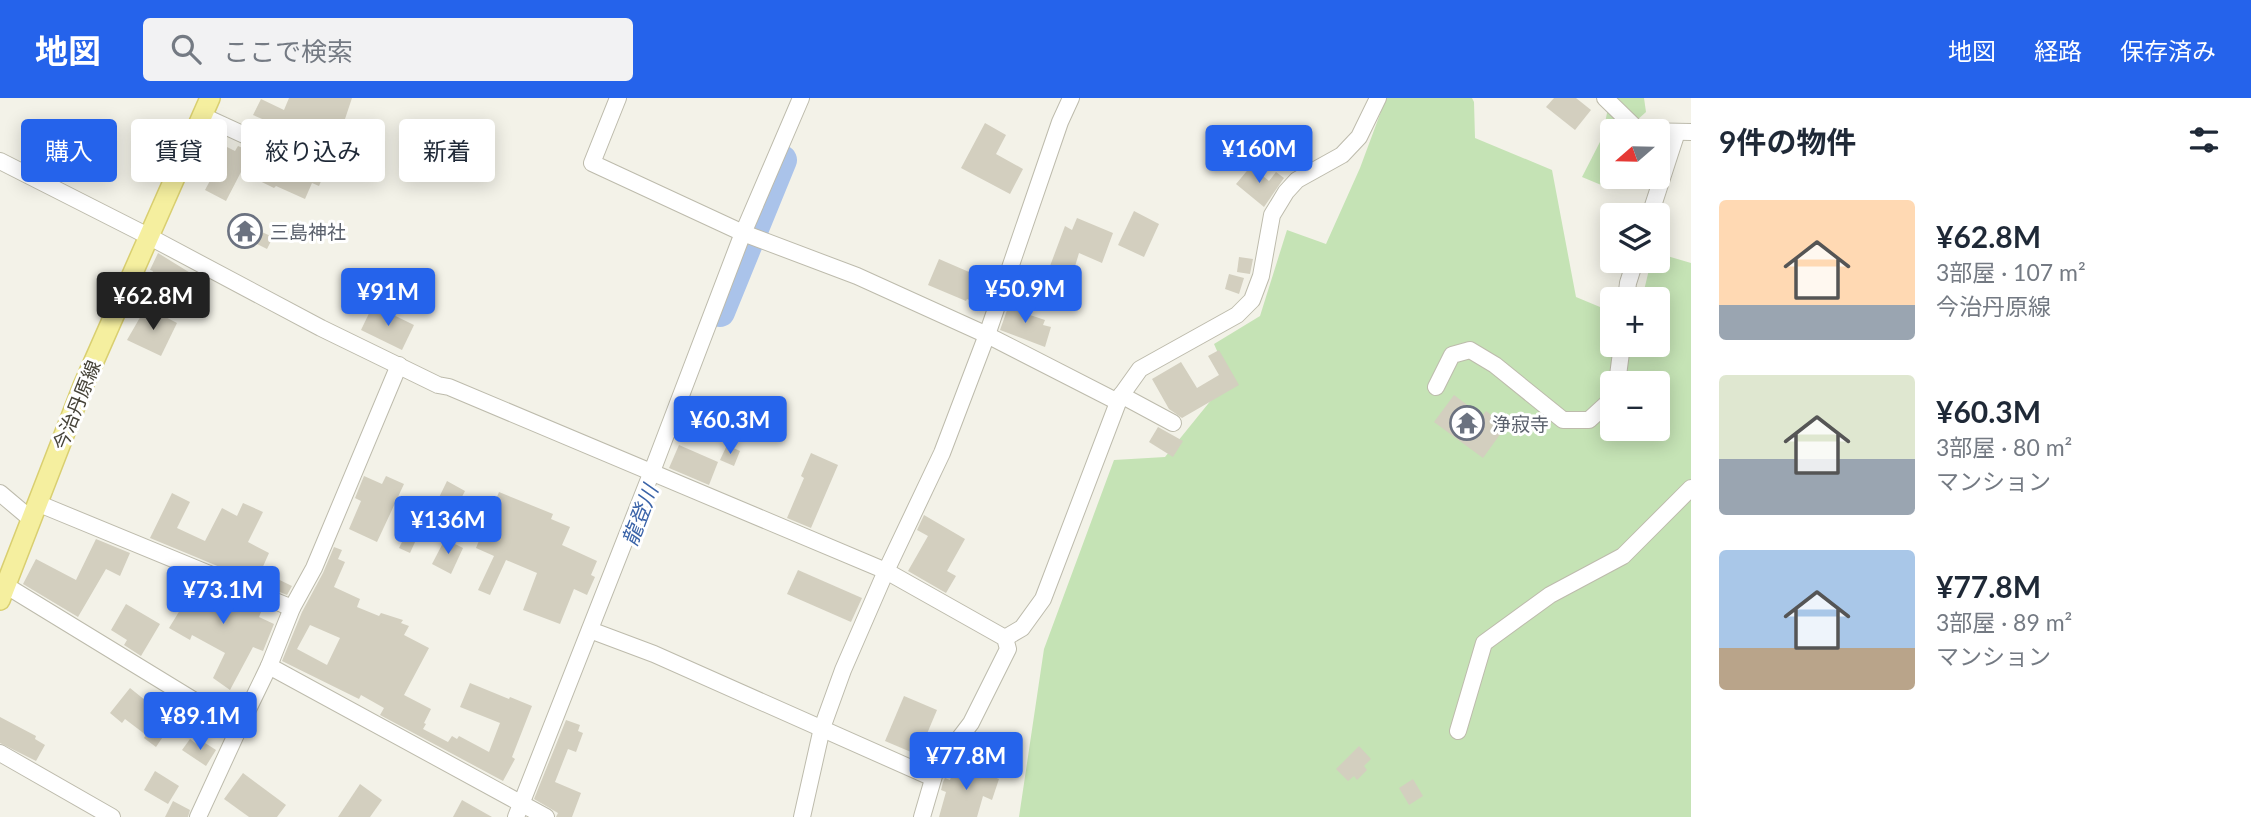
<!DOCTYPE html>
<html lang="ja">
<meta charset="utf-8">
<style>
:root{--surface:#fff;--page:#f2f2f3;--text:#1f2937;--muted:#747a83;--accent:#2563eb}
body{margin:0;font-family:Lato,"Noto Sans JP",sans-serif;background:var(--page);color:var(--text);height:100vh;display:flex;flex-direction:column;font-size:26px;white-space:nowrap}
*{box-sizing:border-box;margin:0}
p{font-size:23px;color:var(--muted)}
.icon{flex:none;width:38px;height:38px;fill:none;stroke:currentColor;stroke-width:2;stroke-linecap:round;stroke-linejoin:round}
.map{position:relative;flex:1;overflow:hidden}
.panel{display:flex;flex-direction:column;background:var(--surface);width:560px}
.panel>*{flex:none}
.banner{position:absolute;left:21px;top:21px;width:665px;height:63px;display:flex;gap:14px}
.needle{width:46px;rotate:250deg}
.fabs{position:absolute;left:1600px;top:21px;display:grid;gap:14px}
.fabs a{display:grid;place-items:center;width:70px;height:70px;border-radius:7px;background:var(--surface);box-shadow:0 4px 18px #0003;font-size:35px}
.price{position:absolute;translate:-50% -60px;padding:0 16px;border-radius:7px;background:var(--accent);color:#fff;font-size:23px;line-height:46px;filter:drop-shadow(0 2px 4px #0008)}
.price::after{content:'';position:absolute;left:50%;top:42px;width:21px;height:16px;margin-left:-10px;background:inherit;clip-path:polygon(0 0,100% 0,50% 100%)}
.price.selected{background:#222;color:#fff}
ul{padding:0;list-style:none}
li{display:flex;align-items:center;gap:21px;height:175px;padding:0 28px}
li span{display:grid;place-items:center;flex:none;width:196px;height:140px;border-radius:7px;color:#555}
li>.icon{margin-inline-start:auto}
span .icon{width:84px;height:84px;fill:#fffc;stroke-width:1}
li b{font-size:30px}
h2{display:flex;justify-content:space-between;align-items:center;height:84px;padding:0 28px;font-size:30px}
.tag{padding:0 24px;border-radius:7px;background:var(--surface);box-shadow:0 4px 18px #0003;font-size:24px;line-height:63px}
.tag.selected{background:var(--accent);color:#fff}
header{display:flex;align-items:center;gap:42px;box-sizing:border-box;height:98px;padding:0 35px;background:var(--accent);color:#fff}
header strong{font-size:33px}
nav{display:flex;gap:38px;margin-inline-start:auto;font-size:24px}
.search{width:490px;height:63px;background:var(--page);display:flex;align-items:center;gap:18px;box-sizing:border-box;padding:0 24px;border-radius:7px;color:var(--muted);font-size:26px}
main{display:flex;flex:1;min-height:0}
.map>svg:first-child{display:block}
</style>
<header>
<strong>地図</strong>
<div class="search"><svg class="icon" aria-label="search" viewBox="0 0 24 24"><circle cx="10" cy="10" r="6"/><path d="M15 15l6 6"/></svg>ここで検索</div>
<nav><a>地図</a><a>経路</a><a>保存済み</a></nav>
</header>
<main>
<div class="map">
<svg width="1691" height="719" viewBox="0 0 1691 719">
<rect width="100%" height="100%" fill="#f3f2e8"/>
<g fill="#c5e3b5" fill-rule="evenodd">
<path d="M1386,0H1472L1474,4L1475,40L1552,72L1576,199L1612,214V247H1657V201H1642L1651,163H1657V155L1691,165V719H1019L1044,551L1114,362L1165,359L1229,280L1214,246L1260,218L1287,132L1326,146L1360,70ZM1612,285H1657V331H1612Z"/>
<polygon points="1610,0 1644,0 1646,14 1625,33 1612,33 1612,55 1604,69 1606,89 1582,79 1602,40"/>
</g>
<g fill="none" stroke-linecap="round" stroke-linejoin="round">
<polyline stroke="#aac3ea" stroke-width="30" points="720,214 782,62"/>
</g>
<g fill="#d3cfbf" fill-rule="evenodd">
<polygon points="289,0 352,0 339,39 330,37 317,71 325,74 319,88 312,85 305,101 276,88 274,90 241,74 226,103 205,92 220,64 208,59 215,43 235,53 238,48 288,69 299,67 302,59 300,52 265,35 269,24 253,17 261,1 284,12"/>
<polygon points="1554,0 1576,0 1591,12 1575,32 1546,9"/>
<polygon points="985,25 1006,37 996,56 1023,71 1010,96 961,70"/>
<polygon points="1251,68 1269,83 1276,74 1284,80 1264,109 1236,86"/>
<polygon points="1134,113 1159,126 1144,159 1118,147"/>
<polygon points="238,118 257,127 255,131 273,139 267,151 255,145 254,148 229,136"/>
<polygon points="1077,120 1113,135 1102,165 1079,155 1068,192 1044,184 1065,128 1072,132"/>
<polygon points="158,155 192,176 180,199 163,190 165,187 150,179 153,173 150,172"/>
<polygon points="1239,159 1253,161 1250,176 1237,174"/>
<polygon points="939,161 990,183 980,206 967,201 966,203 928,187"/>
<polygon points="1229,176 1244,180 1239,196 1225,191"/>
<polygon points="1011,201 1024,205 1021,214 1045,222 1043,227 1051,229 1045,249 1000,232"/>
<polygon points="373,207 414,227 402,252 361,232"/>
<polygon points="146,209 177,225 161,258 127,242"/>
<polygon points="1219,252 1239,287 1182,320 1169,311 1152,281 1181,264 1197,290 1219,277 1208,258"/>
<polygon points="1454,297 1482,318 1486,313 1506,328 1483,360 1434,324"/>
<polygon points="1158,329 1183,343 1173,359 1149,344"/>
<polygon points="679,347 718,364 709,387 669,370"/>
<polygon points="727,347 740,353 734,368 720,362"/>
<polygon points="811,355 838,367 811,430 787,420 804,380 801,378"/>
<polygon points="364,378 382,386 386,378 404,386 377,444 349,431 361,403 355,400"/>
<polygon points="447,383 465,393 440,441 421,431 410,455 399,450 419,410 431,416"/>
<polygon points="499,394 553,416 551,421 570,429 562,447 597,463 591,477 595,479 587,497 574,491 560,526 523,512 537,475 506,462 490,497 478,492 494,458 476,450"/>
<polygon points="172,395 190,404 177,430 205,443 222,410 237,418 243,405 263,414 248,444 269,455 261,473 292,488 287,497 150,440"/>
<polygon points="924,417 965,441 947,473 956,478 946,495 908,473 928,438 917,432"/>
<polygon points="96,441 130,455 120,478 106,471 78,519 23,486 36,461 76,482"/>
<polygon points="445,441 463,450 451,476 432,466"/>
<path d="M334,449L342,452L338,461L345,464L334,489L360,501L357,509L379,518L381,515L403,522L401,525L409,528L404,537L429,550L404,597L431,611L424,625L426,626L423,631L448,644L452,638L457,641L459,638L489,654L500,625L460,609L470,585L509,601L510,599L532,608L512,659L515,661L503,683L380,617L384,610L361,597L359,601L282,563L302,514L323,475ZM310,527L340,540L327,567L297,551Z"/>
<polygon points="798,472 862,500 851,524 787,496"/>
<polygon points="174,473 263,509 259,519 274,526 263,553 253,549 230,592 213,580 225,555 192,537 190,542 169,530 196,486 172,477"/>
<polygon points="126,506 160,526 141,558 124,547 127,542 111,532"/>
<polygon points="130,590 156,611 148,621 166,634 156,649 144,640 146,637 125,621 122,625 110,615"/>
<polygon points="904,598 937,612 918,657 885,643"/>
<polygon points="0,619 36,638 35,641 45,647 36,663 0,645"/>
<polygon points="566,622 580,627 578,633 583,635 576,654 568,651 555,684 581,695 572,719 556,719 558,715 534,701"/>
<polygon points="989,637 1002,643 997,654 984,649"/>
<polygon points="190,641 199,648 202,643 216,652 206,668 182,652"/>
<polygon points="1359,648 1371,661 1364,668 1367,672 1357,682 1354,678 1348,683 1336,671"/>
<polygon points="956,665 999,681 992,702 983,698 977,719 939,719 946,694 941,692 943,684 945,680 950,682"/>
<polygon points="155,673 179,688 168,706 144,692"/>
<polygon points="243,675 286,707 277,719 249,719 224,701"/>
<polygon points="1413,681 1423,698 1409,707 1399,690"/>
<polygon points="360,686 382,702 370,719 338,719"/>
<polygon points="462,702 492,719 453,719"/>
<polygon points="173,703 190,712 188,719 165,719"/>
</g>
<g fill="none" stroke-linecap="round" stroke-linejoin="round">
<g stroke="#bdbbac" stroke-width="18">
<g id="minor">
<polyline points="618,0 592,65 743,135 857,178 987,237 1118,304"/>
<polyline points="1605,0 1639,33 1691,34"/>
<polyline points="203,18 292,59"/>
<polyline points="0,63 148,138 321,230 438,287 449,289 886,473 1005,540 1008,551 971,625 936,671 922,719"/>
<polyline points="1650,117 1677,34"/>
<polyline points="1626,201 1628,185 1635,163"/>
<polyline points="1617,285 1622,247"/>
<polyline points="1436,289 1452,257 1470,252 1495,267 1563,322 1589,322 1612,301"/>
<polyline points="1121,297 1173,325"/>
<polyline points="0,395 32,422"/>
<polyline points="5,487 239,630 269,568 292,510 37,405"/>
<polyline points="292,510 314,470 399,267"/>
<polyline points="590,532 654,556 933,680"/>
<polyline points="1005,540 1022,530 1043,501 1120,299 1140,271 1237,217 1252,202 1261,178 1272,117 1286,94 1297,82 1342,57 1359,39 1378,0"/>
<polyline points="269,568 546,719"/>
<polyline points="1458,633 1484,545 1550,497 1623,458 1691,390"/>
<polyline points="0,655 112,719"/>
<polyline points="198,719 239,630"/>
<polyline points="516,719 651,376 741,140 801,0"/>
<polyline points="802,719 822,630 843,572 886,473 942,355 988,234 1060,24 1071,0"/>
</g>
</g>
<g stroke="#d9cf70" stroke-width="22">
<polyline id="major" points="0,502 83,288 210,0"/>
</g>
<use href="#minor" stroke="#fff" stroke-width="16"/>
<use href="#major" stroke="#f5ef9f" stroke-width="19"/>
</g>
<defs>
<g id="temple-ring" transform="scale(1.75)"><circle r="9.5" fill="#fff" stroke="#6b7280" stroke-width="1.5"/><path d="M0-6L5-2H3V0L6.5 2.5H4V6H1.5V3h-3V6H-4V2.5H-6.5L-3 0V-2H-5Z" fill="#6b7280"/></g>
</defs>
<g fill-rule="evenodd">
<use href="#temple-ring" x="245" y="133"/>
<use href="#temple-ring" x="1467" y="325"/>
</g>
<g text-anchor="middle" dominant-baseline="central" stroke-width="6" stroke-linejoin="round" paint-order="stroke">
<g font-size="19" fill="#5b616d" stroke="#fff" text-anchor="start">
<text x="270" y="133">三島神社</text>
<text x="1492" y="325">浄寂寺</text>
</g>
<g font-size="19" fill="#464338" stroke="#fff">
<text transform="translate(76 307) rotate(-68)">今治丹原線</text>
</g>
<g font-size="21" font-style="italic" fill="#3a63a8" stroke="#fff">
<text transform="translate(639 417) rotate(-69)">龍登川</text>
</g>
</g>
</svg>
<div class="fabs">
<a><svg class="needle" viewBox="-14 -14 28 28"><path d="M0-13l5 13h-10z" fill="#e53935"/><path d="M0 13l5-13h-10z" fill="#747a83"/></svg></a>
<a><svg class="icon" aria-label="layers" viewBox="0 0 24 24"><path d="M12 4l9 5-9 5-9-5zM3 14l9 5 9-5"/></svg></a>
<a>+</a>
<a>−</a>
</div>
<b class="price" style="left:1259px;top:87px">¥160M</b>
<b class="price" style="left:1025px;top:227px">¥50.9M</b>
<b class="price" style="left:388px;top:230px">¥91M</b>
<b class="price selected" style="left:153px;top:234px">¥62.8M</b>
<b class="price" style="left:730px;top:358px">¥60.3M</b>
<b class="price" style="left:448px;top:458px">¥136M</b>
<b class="price" style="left:223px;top:528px">¥73.1M</b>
<b class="price" style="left:200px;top:654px">¥89.1M</b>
<b class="price" style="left:966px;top:694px">¥77.8M</b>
<div class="banner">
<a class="tag selected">購入</a>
<a class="tag">賃貸</a>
<a class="tag">絞り込み</a>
<a class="tag">新着</a>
</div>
</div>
<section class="panel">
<h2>9件の物件<svg class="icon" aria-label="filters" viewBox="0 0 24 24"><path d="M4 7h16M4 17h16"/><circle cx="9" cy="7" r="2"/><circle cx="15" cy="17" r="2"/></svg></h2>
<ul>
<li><span style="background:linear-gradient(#ffd9b3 75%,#9aa5b1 0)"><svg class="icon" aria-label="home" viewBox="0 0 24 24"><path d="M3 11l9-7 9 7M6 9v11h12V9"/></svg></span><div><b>¥62.8M</b><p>3部屋 · 107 m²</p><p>今治丹原線</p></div></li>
<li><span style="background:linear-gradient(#dfe7d0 60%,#9aa5b1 0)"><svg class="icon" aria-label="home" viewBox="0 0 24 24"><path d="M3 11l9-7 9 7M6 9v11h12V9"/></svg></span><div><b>¥60.3M</b><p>3部屋 · 80 m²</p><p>マンション</p></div></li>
<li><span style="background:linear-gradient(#a9c7e8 70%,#b9a48a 0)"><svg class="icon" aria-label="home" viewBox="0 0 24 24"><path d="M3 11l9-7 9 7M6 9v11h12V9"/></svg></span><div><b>¥77.8M</b><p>3部屋 · 89 m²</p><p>マンション</p></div></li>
</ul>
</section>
</main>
